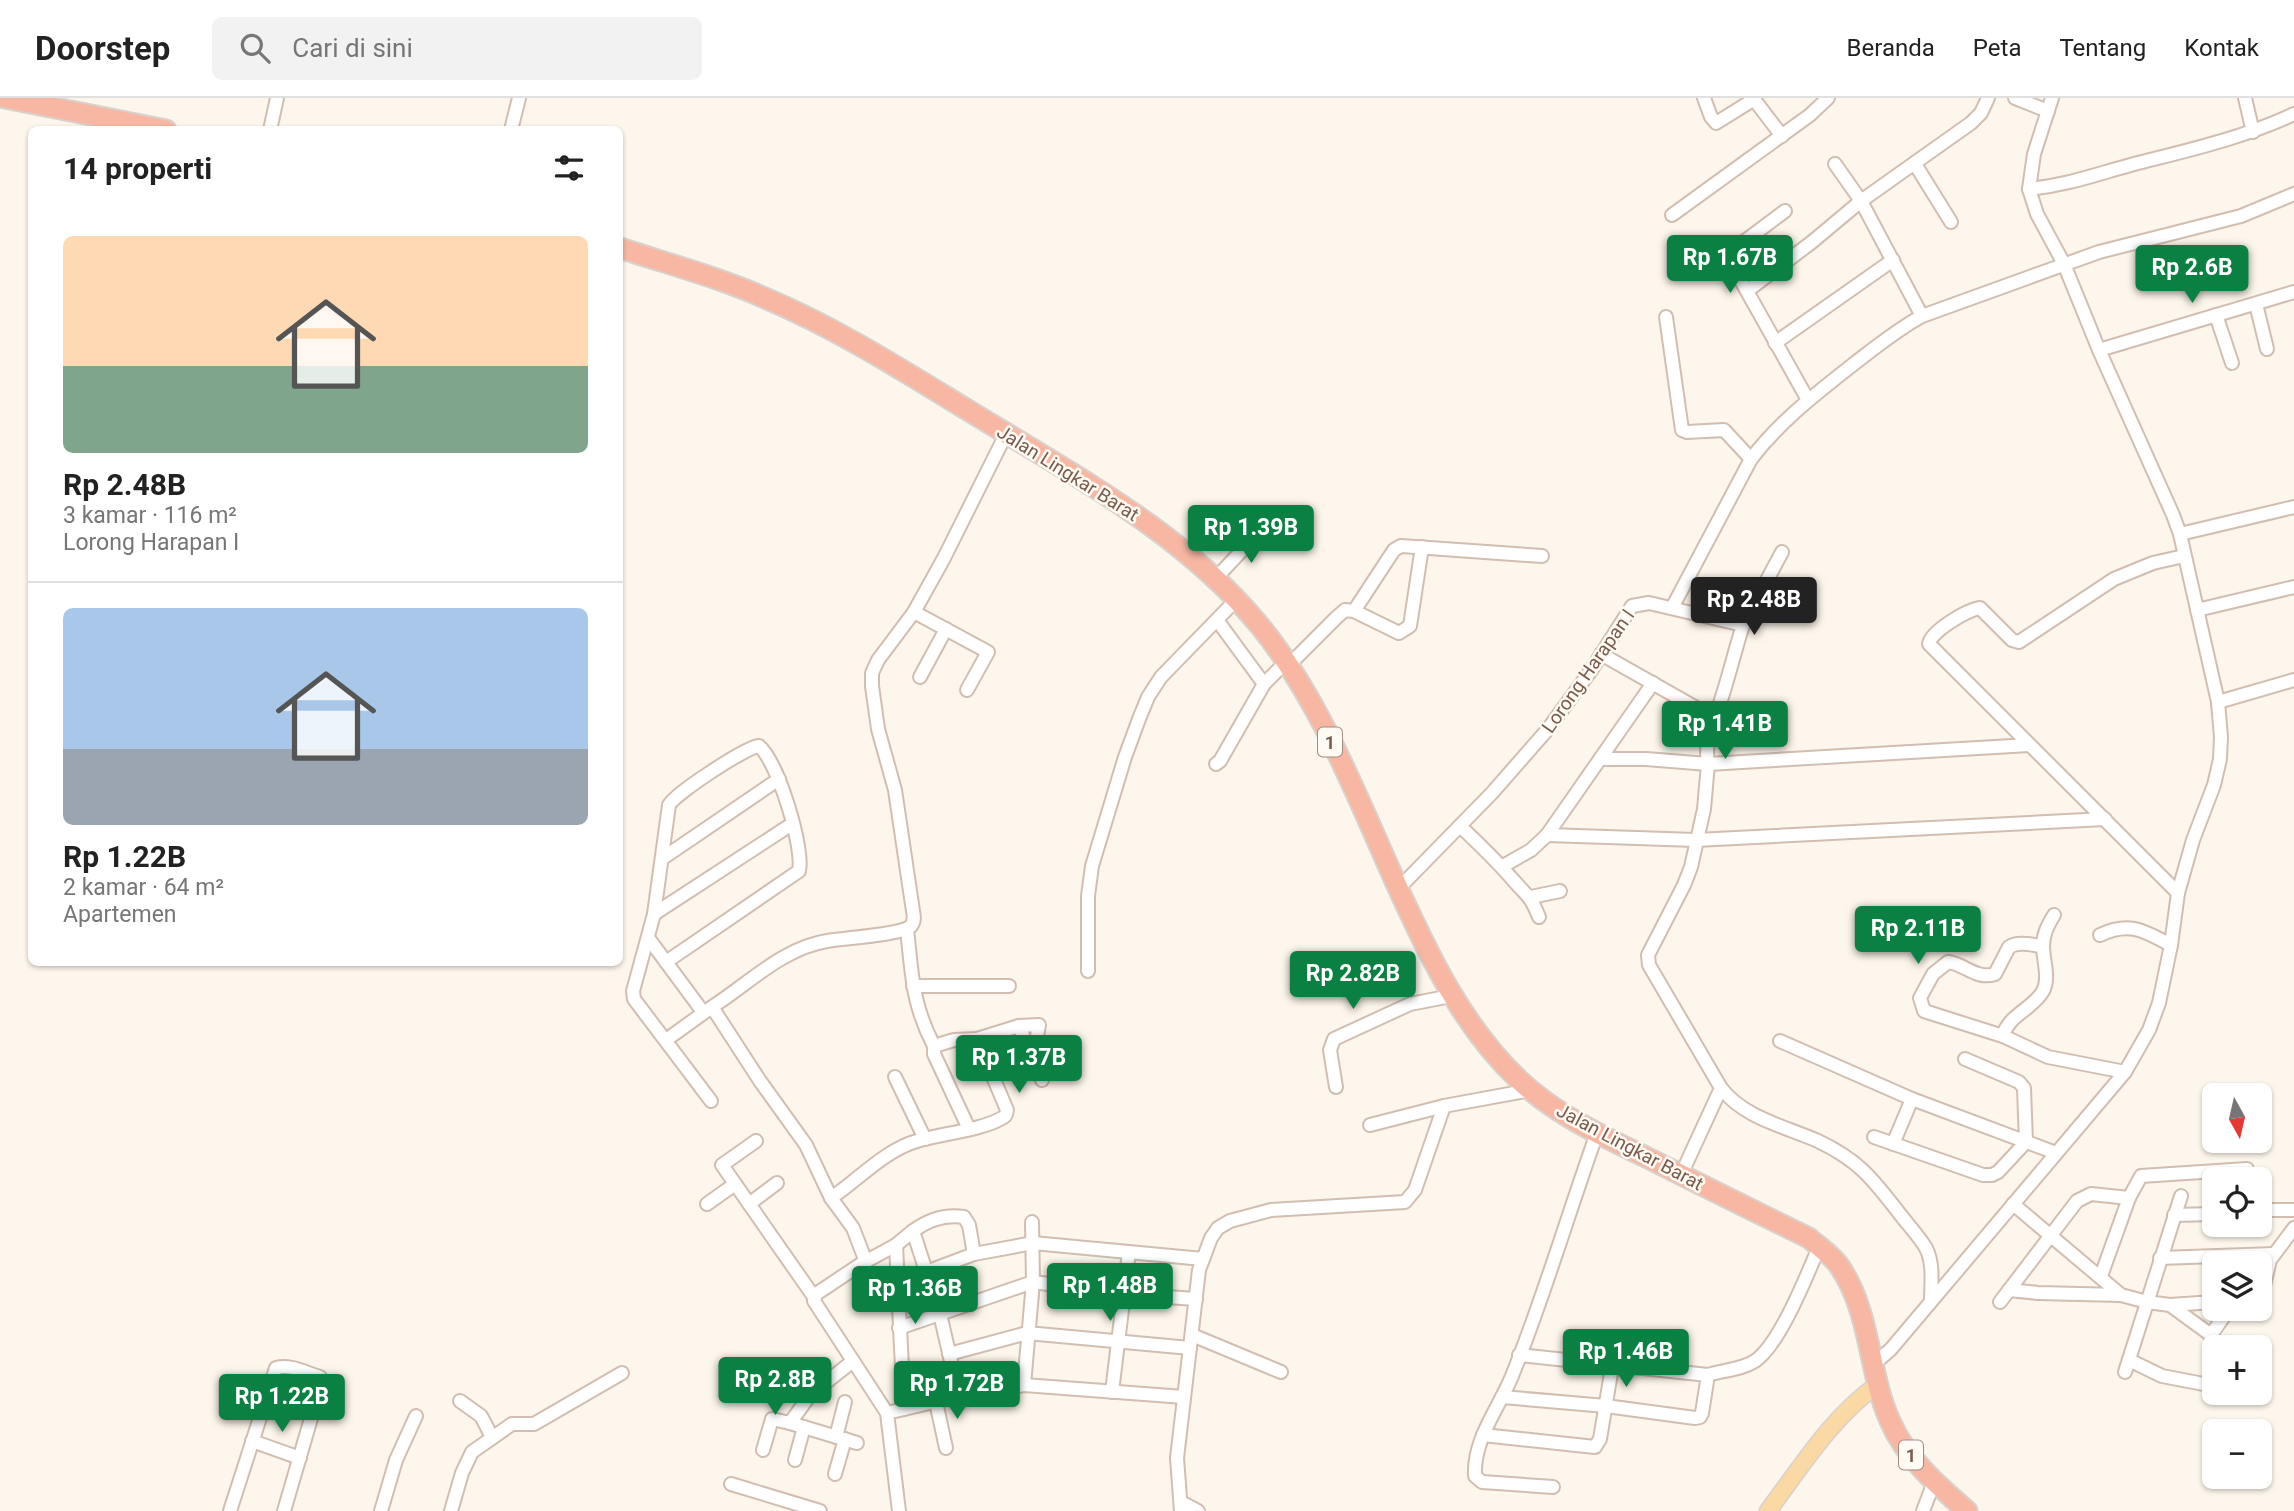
<!DOCTYPE html>
<html lang="id">
<meta charset="utf-8">
<style>
:root{--surface:#fff;--page:#f2f2f2;--text:#222;--muted:#767676;--line:#e0e0e0;--accent:#0b8043}
body{margin:0;font-family:Roboto,sans-serif;background:var(--page);color:var(--text);height:100vh;display:flex;flex-direction:column;font-size:26px;white-space:nowrap}
*{box-sizing:border-box;margin:0}
p{font-size:23px;color:var(--muted)}
.icon{flex:none;width:38px;height:38px;fill:none;stroke:currentColor;stroke-width:2;stroke-linecap:round;stroke-linejoin:round}
.map{position:relative;flex:1;overflow:hidden}
.sheet{position:absolute;left:28px;top:28px;width:595px;height:840px;display:flex;flex-direction:column;background:var(--surface);border-radius:10px;box-shadow:0 2px 5px #0004}
.sheet>*{flex:none}
.needle{width:46px;rotate:172deg}
.buttons{position:absolute;left:2202px;top:985px;display:grid;gap:14px}
.buttons a{display:grid;place-items:center;width:70px;height:70px;border-radius:10px;background:var(--surface);box-shadow:0 2px 5px #0004;font-size:35px}
.price{position:absolute;translate:-50% -60px;padding:0 16px;border-radius:7px;background:var(--accent);color:#fff;font-size:23px;line-height:46px;filter:drop-shadow(0 2px 4px #0008)}
.price::after{content:'';position:absolute;left:50%;top:42px;width:21px;height:16px;margin-left:-10px;background:inherit;clip-path:polygon(0 0,100% 0,50% 100%)}
.price.current{background:#222;color:#fff}
ul{padding:0;list-style:none}
li{display:grid;align-content:center;gap:14px;height:371px;padding:0 35px}
li+li{border-top:2px solid var(--line)}
li span{display:grid;place-items:center;height:217px;border-radius:10px;color:#555}
li>.icon{margin-inline-start:auto}
span .icon{width:126px;height:126px;fill:#fffc;stroke-width:1}
li b{font-size:30px}
h2{display:flex;justify-content:space-between;align-items:center;height:84px;padding:0 35px;font-size:30px}
header{display:flex;align-items:center;gap:42px;box-sizing:border-box;height:98px;padding:0 35px;background:var(--surface);border-bottom:2px solid var(--line)}
header strong{font-size:33px}
nav{display:flex;gap:38px;margin-inline-start:auto;font-size:24px}
.search{width:490px;height:63px;background:var(--page);display:flex;align-items:center;gap:18px;box-sizing:border-box;padding:0 24px;border-radius:10px;color:var(--muted);font-size:26px}
.map>svg:first-child{display:block}
</style>
<header>
<strong>Doorstep</strong>
<div class="search"><svg class="icon" aria-label="search" viewBox="0 0 24 24"><circle cx="10" cy="10" r="6"/><path d="M15 15l6 6"/></svg>Cari di sini</div>
<nav><a>Beranda</a><a>Peta</a><a>Tentang</a><a>Kontak</a></nav>
</header>
<div class="map">
<svg width="2294" height="1413" viewBox="0 0 2294 1413">
<rect width="100%" height="100%" fill="#fdf6ec"/>
<g fill="none" stroke-linecap="round" stroke-linejoin="round">
<g stroke="#d1beb0" stroke-width="16">
<g id="minor">
<polyline points="1704,0 1711,19 1716,25 1753,2"/>
<polyline points="1753,0 1782,38"/>
<polyline points="2015,0 2048,13"/>
<polyline points="2245,0 2253,34"/>
<polyline points="270,32 277,0"/>
<polyline points="511,32 519,0"/>
<polyline points="1835,66 1861,103 1922,218"/>
<polyline points="1915,66 1951,124"/>
<path d="M2029,91C2068,87 2097,76 2134,66C2189,52 2243,40 2294,16"/>
<polyline points="1785,113 1733,152 1730,163 1808,302"/>
<polyline points="1672,117 1810,17 1828,0"/>
<polyline points="1747,193 1812,144 1861,103 1971,25 1981,15 1988,0"/>
<polyline points="2256,206 2267,251"/>
<polyline points="2216,217 2232,265"/>
<polyline points="1666,219 1682,332 1687,334 1724,332 1751,361"/>
<polyline points="1775,245 1893,162"/>
<polyline points="2099,252 2294,194"/>
<polyline points="2180,436 2294,409"/>
<polyline points="1216,480 1262,431"/>
<path d="M1672,510L1751,361C1781,322 1817,295 1855,265C1877,248 1898,231 1922,218L2099,154L2241,118L2294,96"/>
<polyline points="2197,512 2294,489"/>
<polyline points="1354,513 1399,535 1410,528 1422,449"/>
<polyline points="914,514 988,554 967,592"/>
<polyline points="1217,522 1264,586 1286,564"/>
<polyline points="1601,556 1714,620"/>
<polyline points="1288,568 1337,519 1345,512 1354,513 1394,452 1401,448 1542,458"/>
<polyline points="920,579 946,531"/>
<polyline points="2218,604 2294,582"/>
<path d="M1601,661H1646L1708,666C1704,639 1714,627 1721,602C1729,578 1735,552 1743,527"/>
<polyline points="1216,666 1220,663 1264,586"/>
<path d="M1460,728C1480,747 1497,763 1514,783C1528,799 1530,797 1539,819"/>
<polyline points="1547,737 1696,742 2105,721"/>
<polyline points="663,760 779,681"/>
<polyline points="1503,768 1531,752 1547,737 1653,585"/>
<polyline points="1399,790 1492,695 1548,631 1592,571 1632,508 1649,505 1743,527 1782,454"/>
<path d="M2178,795L1929,546C1931,533 1967,512 1980,510L2012,542L2019,544L2114,481L2153,465L2184,458"/>
<polyline points="1531,799 1560,793"/>
<polyline points="654,816 792,726"/>
<path d="M2054,817C2048,827 2043,836 2043,848C2043,862 2050,880 2043,893C2033,911 2008,917 2003,938L2048,959L2125,974"/>
<path d="M907,831C912,877 912,906 934,948"/>
<path d="M2100,837C2130,823 2144,833 2171,847"/>
<polyline points="649,841 703,914"/>
<path d="M666,864L799,773C804,749 778,664 759,648C746,649 676,695 669,707L654,816L633,893L634,901L711,1003"/>
<polyline points="1088,873 1088,798 1092,768 1125,659 1139,621 1148,599 1161,579 1236,502"/>
<polyline points="913,888 1009,888"/>
<polyline points="1019,928 1039,927 1033,959"/>
<path d="M2003,938L1924,913L1920,900L1933,876L1948,864C1965,866 1976,882 1995,876L2009,849C2019,843 2031,847 2043,848"/>
<polyline points="977,941 1019,928 1042,982"/>
<polyline points="666,942 709,911"/>
<polyline points="1780,943 1912,1001 2056,1055"/>
<polyline points="895,979 925,1041"/>
<polyline points="1336,989 1330,952 1334,941 1410,906 1451,898"/>
<path d="M1721,990C1744,1020 1784,1028 1818,1043C1862,1064 1874,1083 1903,1120C1911,1130 1920,1140 1926,1150C1934,1166 1931,1185 1931,1203"/>
<polyline points="1370,1027 1444,1008"/>
<polyline points="1874,1039 1983,1077 1992,1077 1998,1074 2026,1044 2024,990 2019,984 1965,961"/>
<polyline points="756,1043 722,1067 814,1199"/>
<polyline points="1893,1046 1912,1001"/>
<polyline points="1681,1077 1721,990 1649,867 1648,857 1684,787 1691,769 1704,711 1708,666 2029,647"/>
<path d="M831,1100C858,1082 885,1052 917,1043C940,1036 982,1032 1002,1020C1007,1018 1006,1016 1007,1012L977,941L954,942L934,948V956L969,1031"/>
<polyline points="2129,1100 2141,1078 2247,1071"/>
<polyline points="707,1106 735,1086"/>
<polyline points="749,1106 777,1085"/>
<polyline points="2013,1106 2121,1197 2147,1204 2170,1207 2214,1204"/>
<polyline points="2259,1112 2294,1112"/>
<polyline points="2174,1117 2214,1116"/>
<path d="M913,1133C928,1122 945,1116 964,1119L969,1127L974,1156"/>
<polyline points="896,1147 904,1311"/>
<polyline points="2160,1160 2274,1156"/>
<path d="M866,1164L853,1130L831,1100L806,1047L760,983L712,909C748,886 783,850 827,843C843,840 902,837 911,828C915,823 914,818 913,813L895,692L878,631L872,588V575L878,562L914,514L944,460L1006,336"/>
<polyline points="926,1174 974,1156 1033,1145 1203,1161"/>
<polyline points="2009,1192 2038,1195 2121,1197"/>
<polyline points="2259,1196 2263,1192 2270,1162 2294,1130"/>
<polyline points="2000,1204 2077,1103 2091,1096 2129,1100 2101,1178"/>
<polyline points="2170,1207 2211,1237 2229,1211"/>
<polyline points="899,1230 1033,1184 1123,1196 1196,1201"/>
<polyline points="1192,1237 1281,1274"/>
<polyline points="2211,1237 2211,1287"/>
<polyline points="949,1256 1027,1235 1190,1250"/>
<polyline points="2129,1262 2162,1278 2214,1288"/>
<polyline points="853,1263 810,1297 790,1325 857,1345"/>
<polyline points="1873,1267 1891,1251 2125,974 2149,932 2159,905 2171,847 2178,795 2193,742 2214,687 2220,661 2221,639 2218,604 2180,436 2173,417 2099,252 2064,166 2037,116 2029,91 2034,56 2052,0"/>
<polyline points="2125,1274 2181,1098"/>
<path d="M1708,1277C1723,1272 1741,1272 1755,1263C1780,1246 1807,1177 1819,1149"/>
<polyline points="1024,1287 1033,1184 1032,1124"/>
<polyline points="1112,1294 1129,1154"/>
<polyline points="1502,1299 1606,1308 1695,1320 1700,1319 1702,1315 1708,1277 1519,1257"/>
<polyline points="460,1303 481,1318 492,1339"/>
<polyline points="936,1304 946,1350"/>
<polyline points="887,1315 959,1298 1024,1287 1184,1299"/>
<polyline points="1483,1337 1595,1349 1600,1341 1612,1269"/>
<polyline points="836,1339 845,1304"/>
<polyline points="252,1343 300,1360"/>
<polyline points="763,1352 772,1321 790,1325"/>
<polyline points="795,1362 804,1329"/>
<polyline points="835,1376 845,1341"/>
<polyline points="731,1386 820,1413"/>
<path d="M1553,1389L1482,1384L1475,1378C1473,1341 1499,1310 1512,1278C1544,1199 1568,1116 1597,1035"/>
<polyline points="1181,1404 1198,1413"/>
<path d="M230,1413L276,1270C291,1266 306,1275 320,1279L322,1283L284,1413"/>
<polyline points="381,1413 396,1362 416,1318"/>
<polyline points="451,1413 462,1375 472,1354 512,1326 534,1326 622,1275"/>
<polyline points="899,1413 887,1315 814,1203 816,1196 861,1166 896,1147 913,1133 940,1216 959,1298"/>
<polyline points="1181,1413 1177,1360 1199,1172 1211,1140 1218,1130 1230,1123 1271,1112 1405,1104 1415,1092 1444,1008 1531,992"/>
<polyline points="1923,1413 1934,1384"/>
</g>
</g>
<g stroke="#dad1cd" stroke-width="19">
<path id="major" d="M1768,1413C1801,1369 1832,1319 1877,1287"/>
</g>
<g stroke="#dad1cd" stroke-width="23">
<g id="highway">
<polyline points="5,0 166,32"/>
<path d="M620,150C668,166 718,179 765,200C850,236 925,287 1004,334C1096,390 1190,443 1260,528C1321,603 1359,704 1399,792C1430,860 1464,930 1519,982C1556,1017 1604,1039 1650,1061C1703,1088 1756,1114 1809,1140C1819,1149 1833,1158 1840,1169C1871,1215 1868,1274 1890,1323C1906,1360 1937,1387 1967,1413"/>
</g>
</g>
<use href="#minor" stroke="#fff" stroke-width="12"/>
<use href="#major" stroke="#fbd9a5" stroke-width="16"/>
<use href="#highway" stroke="#f7b7a3" stroke-width="19"/>
</g>
<g text-anchor="middle" dominant-baseline="central" stroke-width="5" stroke-linejoin="round" paint-order="stroke">
<g fill="#fffaf3" stroke="#a28b7f" stroke-width="2">
<rect x="1318" y="629.5" width="24" height="29" rx="5"/>
<rect x="1899" y="1342.5" width="24" height="29" rx="5"/>
</g>
<g font-size="18" font-weight="bold" fill="#7a5c4d">
<text x="1330" y="644">1</text>
<text x="1911" y="1357">1</text>
</g>
<g font-size="19" fill="#7a5c4d" stroke="#fffaf3">
<text transform="translate(1068 375) rotate(32)">Jalan Lingkar Barat</text>
<text transform="translate(1588 573) rotate(-55)">Lorong Harapan I</text>
<text transform="translate(1630 1049) rotate(28)">Jalan Lingkar Barat</text>
</g>
</g>
</svg>
<div class="buttons">
<a><svg class="needle" viewBox="-14 -14 28 28"><path d="M0-13l5 13h-10z" fill="#e53935"/><path d="M0 13l5-13h-10z" fill="#767676"/></svg></a>
<a><svg class="icon" aria-label="locate" viewBox="0 0 24 24"><circle cx="12" cy="12" r="6"/><path d="M12 2v4M12 18v4M2 12h4M18 12h4"/></svg></a>
<a><svg class="icon" aria-label="layers" viewBox="0 0 24 24"><path d="M12 4l9 5-9 5-9-5zM3 14l9 5 9-5"/></svg></a>
<a>+</a>
<a>−</a>
</div>
<b class="price" style="left:1730px;top:197px">Rp 1.67B</b>
<b class="price" style="left:2192px;top:207px">Rp 2.6B</b>
<b class="price" style="left:1251px;top:467px">Rp 1.39B</b>
<b class="price current" style="left:1754px;top:539px">Rp 2.48B</b>
<b class="price" style="left:1725px;top:663px">Rp 1.41B</b>
<b class="price" style="left:1918px;top:868px">Rp 2.11B</b>
<b class="price" style="left:1353px;top:913px">Rp 2.82B</b>
<b class="price" style="left:1019px;top:997px">Rp 1.37B</b>
<b class="price" style="left:1110px;top:1225px">Rp 1.48B</b>
<b class="price" style="left:915px;top:1228px">Rp 1.36B</b>
<b class="price" style="left:1626px;top:1291px">Rp 1.46B</b>
<b class="price" style="left:775px;top:1319px">Rp 2.8B</b>
<b class="price" style="left:957px;top:1323px">Rp 1.72B</b>
<b class="price" style="left:282px;top:1336px">Rp 1.22B</b>
<section class="sheet">
<h2>14 properti<svg class="icon" aria-label="filters" viewBox="0 0 24 24"><path d="M4 7h16M4 17h16"/><circle cx="9" cy="7" r="2"/><circle cx="15" cy="17" r="2"/></svg></h2>
<ul>
<li><span style="background:linear-gradient(#ffd9b3 60%,#7fa58c 0)"><svg class="icon" aria-label="home" viewBox="0 0 24 24"><path d="M3 11l9-7 9 7M6 9v11h12V9"/></svg></span><div><b>Rp 2.48B</b><p>3 kamar · 116 m²</p><p>Lorong Harapan I</p></div></li>
<li><span style="background:linear-gradient(#a9c7e8 65%,#9aa5b1 0)"><svg class="icon" aria-label="home" viewBox="0 0 24 24"><path d="M3 11l9-7 9 7M6 9v11h12V9"/></svg></span><div><b>Rp 1.22B</b><p>2 kamar · 64 m²</p><p>Apartemen</p></div></li>
</ul>
</section>
</div>
